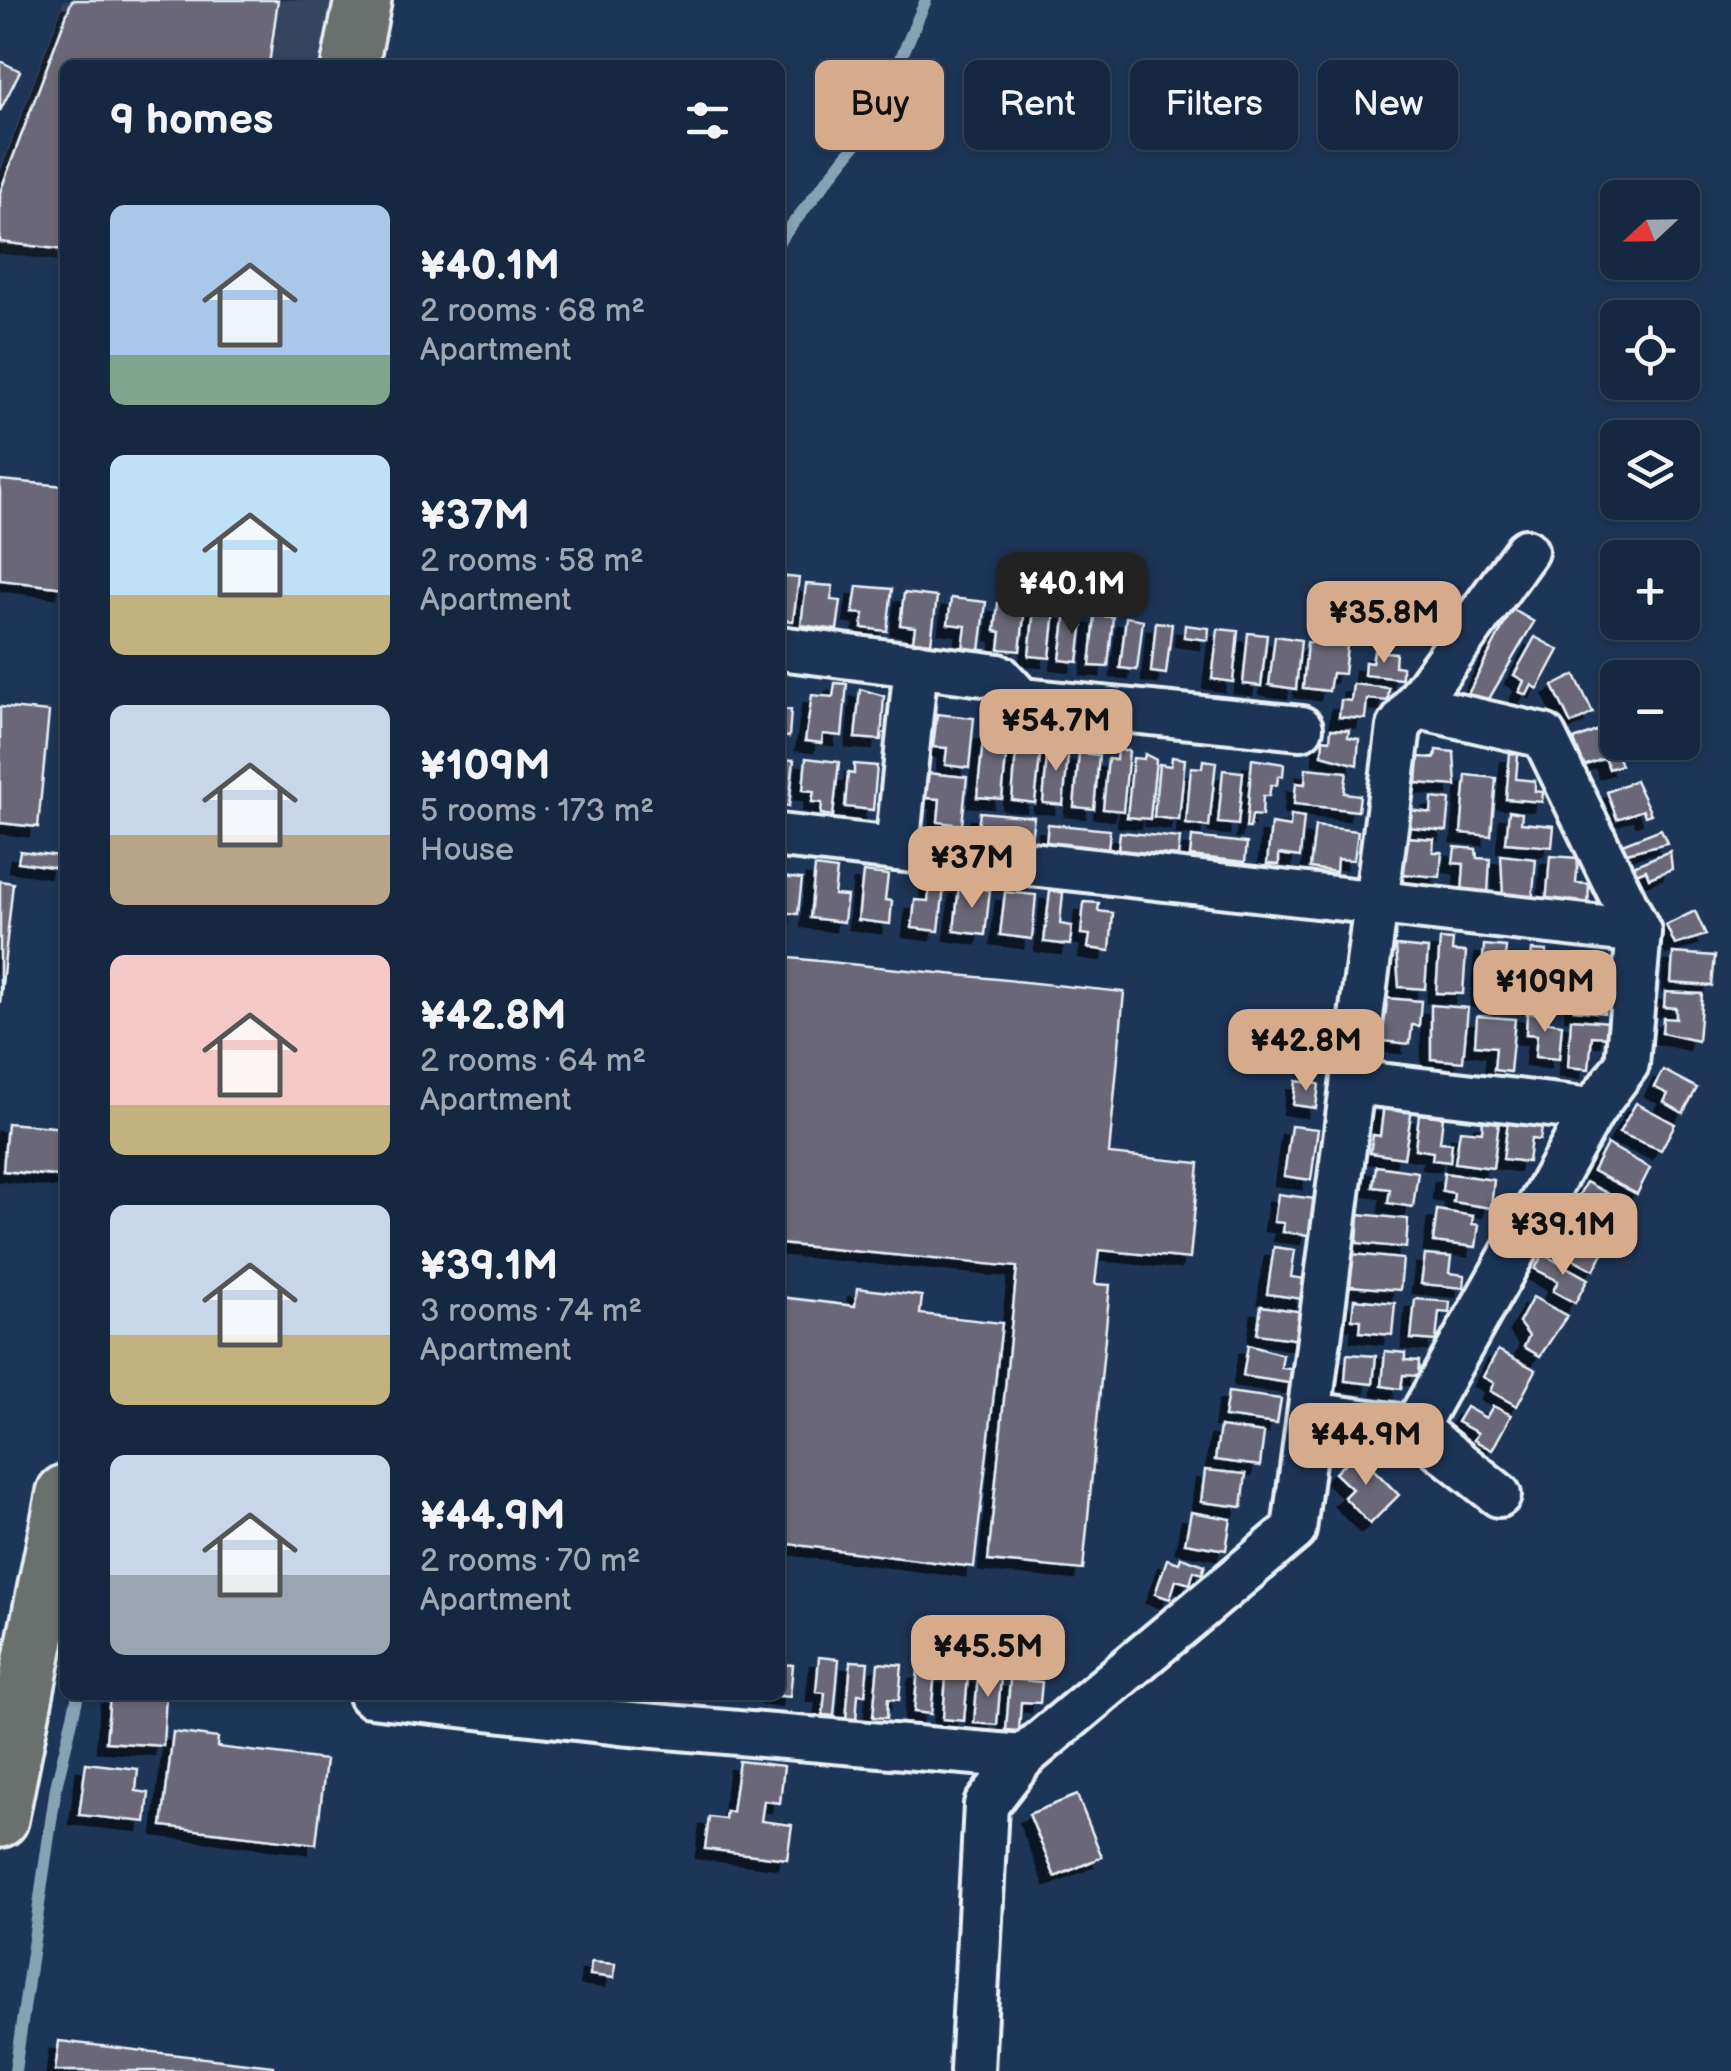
<!DOCTYPE html>
<meta charset="utf-8">
<style>
:root{--surface:#162841;--page:#1f3048;--text:#f1f3f6;--muted:#9ea6b1;--line:#35445a;--accent:#d6ab8b}
body{margin:0;font-family:"Balsamiq Sans",sans-serif;background:var(--page);color:var(--text);height:100vh;display:flex;flex-direction:column;font-size:38px;white-space:nowrap}
*{box-sizing:border-box;margin:0}
p{font-size:32px;color:var(--muted)}
.icon{flex:none;width:55px;height:55px;fill:none;stroke:currentColor;stroke-width:2;stroke-linecap:round;stroke-linejoin:round}
.map{position:relative;flex:1;overflow:hidden}
.panel{position:absolute;left:60px;top:60px;width:725px;height:1640px;display:flex;flex-direction:column;background:var(--surface);border-radius:15px;box-shadow:0 2px 8px #0004,0 0 0 2px var(--line)}
.panel>*{flex:none}
.guide{position:absolute;left:815px;top:60px;width:765px;height:90px;display:flex;gap:20px}
.needle{width:65px;rotate:248deg}
.buttons{position:absolute;left:1600px;top:180px;display:grid;gap:20px}
.buttons a{display:grid;place-items:center;width:100px;height:100px;border-radius:15px;background:var(--surface);box-shadow:0 2px 8px #0004,0 0 0 2px var(--line);font-size:50px}
.price{position:absolute;translate:-50% -85px;padding:0 22px;border-radius:20px;background:var(--accent);color:#111;font-size:32px;line-height:65px;filter:drop-shadow(0 2px 5px #0008)}
.price::after{content:'';position:absolute;left:50%;top:60px;width:30px;height:22px;margin-left:-15px;background:inherit;clip-path:polygon(0 0,100% 0,50% 100%)}
.price.on{background:#222;color:#fff}
ul{padding:0;list-style:none}
li{display:flex;align-items:center;gap:30px;height:250px;padding:0 50px}
li span{display:grid;place-items:center;flex:none;width:280px;height:200px;border-radius:15px;color:#555}
li>.icon{margin-inline-start:auto}
span .icon{width:120px;height:120px;fill:#fffc;stroke-width:1}
li b{font-size:42px}
h2{display:flex;justify-content:space-between;align-items:center;height:120px;padding:0 50px;font-size:42px}
.chip{padding:0 35px;border-radius:15px;background:var(--surface);box-shadow:0 2px 8px #0004,0 0 0 2px var(--line);font-size:35px;line-height:90px}
.chip.on{background:var(--accent);color:#111}
.map>svg:first-child{display:block}
</style>
<div class="map">
<svg width="1731" height="2071" viewBox="0 0 1731 2071">
<defs>
<filter id="shadow"><feDropShadow dx="-9" dy="9" stdDeviation="0" flood-color="#0009"/></filter>
</defs>
<rect width="100%" height="100%" fill="#1d3557"/>
<filter id="ink" filterUnits="userSpaceOnUse"><feTurbulence type="fractalNoise" baseFrequency=".01" numOctaves="2"/><feDisplacementMap in="SourceGraphic" scale="20" xChannelSelector="R" yChannelSelector="G"/><feConvolveMatrix kernelMatrix="1 2 1 2 8 2 1 2 1" color-interpolation-filters="sRGB"/></filter>
<g filter="url(#ink)">
<polygon fill="#344461" points="64,0 336,0 323,65 65,65 65,260 0,253 0,169"/>
<g fill="none" stroke-linecap="round" stroke-linejoin="round">
<g stroke="#86a3b6" stroke-width="12">
<polyline points="780,240 859,140 888,88 926,0"/>
<polyline points="15,2071 56,1787 78,1695"/>
</g>
</g>
<g fill="#6b6778" stroke="#e8f1f8" stroke-width="2.5" filter="url(#shadow)">
<polygon points="72,0 278,0 269,65 65,65 65,250 0,242 0,192"/>
<polygon points="0,61 20,71 0,111"/>
<polygon points="0,480 65,486 65,588 0,580"/>
<polygon points="780,576 799,578 793,621 780,620"/>
<polygon points="806,584 833,586 831,600 841,601 837,630 801,625"/>
<polygon points="857,586 892,589 887,631 862,628 864,614 853,613"/>
<polygon points="904,593 937,597 931,643 913,641 915,627 900,625"/>
<polygon points="951,598 986,602 980,651 963,649 966,626 948,624"/>
<polygon points="998,603 1025,607 1020,651 999,649 1001,632 995,631"/>
<polygon points="1034,608 1055,610 1050,658 1029,656"/>
<polygon points="1512,609 1534,622 1486,704 1468,694"/>
<polygon points="1066,611 1084,613 1078,662 1060,660"/>
<polygon points="1095,616 1113,617 1108,667 1090,666"/>
<polygon points="1126,617 1143,620 1137,670 1120,668"/>
<polygon points="1156,622 1172,624 1166,674 1151,672"/>
<polygon points="1185,625 1209,628 1208,640 1184,637"/>
<polygon points="1218,629 1238,631 1233,682 1212,679"/>
<polygon points="1248,633 1267,635 1261,686 1243,684"/>
<polygon points="1275,636 1301,640 1296,689 1269,685"/>
<polygon points="1535,637 1559,650 1538,689 1532,685 1527,695 1519,692 1524,681 1514,675"/>
<polygon points="1307,642 1347,646 1344,674 1332,673 1329,691 1303,688"/>
<polygon points="1374,651 1396,653 1395,666 1402,667 1402,679 1364,675 1365,662 1372,663"/>
<polygon points="1575,675 1593,713 1571,724 1553,686"/>
<polygon points="835,683 847,684 842,736 823,734 822,743 805,741 812,695 833,697"/>
<polygon points="1353,684 1389,688 1388,701 1367,699 1365,719 1339,717 1341,700 1351,701"/>
<polygon points="860,689 884,696 881,740 855,738"/>
<polygon points="0,707 49,712 38,827 0,823"/>
<polygon points="780,709 791,710 789,737 780,736"/>
<polygon points="937,714 974,718 969,768 945,765 947,748 933,747"/>
<polygon points="1606,727 1621,765 1609,769 1605,758 1584,766 1574,740"/>
<polygon points="1331,729 1349,730 1348,737 1359,739 1357,765 1322,755 1323,739 1330,740"/>
<polygon points="984,731 1001,733 999,756 1006,757 1002,799 977,797"/>
<polygon points="1026,737 1042,738 1035,803 1012,800 1016,752"/>
<polygon points="1048,744 1069,747 1063,805 1043,803"/>
<polygon points="1117,750 1129,751 1123,811 1103,809 1108,759 1116,760"/>
<polygon points="1436,750 1454,752 1456,786 1417,783 1419,757 1435,758"/>
<polygon points="1079,753 1099,755 1094,809 1074,807"/>
<polygon points="1510,753 1518,754 1516,779 1535,781 1535,791 1543,792 1542,802 1506,799"/>
<polygon points="1145,754 1156,760 1150,819 1127,817 1133,758 1144,759"/>
<polygon points="1172,757 1185,759 1179,820 1154,817 1159,764 1171,766"/>
<polygon points="806,758 839,762 833,816 821,814 822,803 812,802 814,791 803,790"/>
<polygon points="780,759 794,760 789,806 780,805"/>
<polygon points="1252,759 1284,764 1283,776 1278,776 1277,785 1271,785 1269,796 1263,796 1262,816 1252,815 1250,828 1246,828"/>
<polygon points="1203,760 1216,762 1209,827 1186,824 1191,767 1202,768"/>
<polygon points="854,764 877,766 873,810 845,807 848,773 854,774"/>
<polygon points="1306,768 1347,772 1344,793 1360,795 1358,811 1294,804 1296,783 1305,784"/>
<polygon points="1223,770 1243,772 1238,825 1218,823"/>
<polygon points="927,773 967,777 962,825 938,822 940,799 925,798"/>
<polygon points="1466,775 1496,778 1491,836 1461,833"/>
<polygon points="1635,780 1651,814 1645,816 1643,810 1617,819 1607,792"/>
<polygon points="1432,798 1450,800 1447,831 1408,827 1410,810 1431,813"/>
<polygon points="1509,811 1522,813 1521,823 1554,826 1552,847 1506,843"/>
<polygon points="980,812 1034,817 1031,840 977,835"/>
<polygon points="1291,815 1304,817 1300,857 1279,854 1279,865 1267,864 1271,824 1290,827"/>
<polygon points="1048,824 1110,830 1108,850 1046,843"/>
<polygon points="1315,826 1358,831 1354,860 1337,859 1336,872 1310,868"/>
<polygon points="1661,829 1667,843 1626,853 1622,844"/>
<polygon points="1120,832 1180,838 1178,856 1118,850"/>
<polygon points="1192,837 1247,843 1245,862 1190,856"/>
<polygon points="1406,837 1434,839 1433,852 1442,852 1440,877 1403,874"/>
<polygon points="1455,847 1476,849 1477,858 1490,859 1488,895 1462,893 1464,864 1453,863"/>
<polygon points="20,851 60,856 59,868 18,862"/>
<polygon points="1670,851 1672,869 1649,878 1646,870 1636,874 1633,866"/>
<polygon points="1501,855 1536,859 1532,904 1503,895"/>
<polygon points="1550,856 1578,858 1576,883 1589,884 1588,908 1546,905"/>
<polygon points="815,867 837,870 834,895 847,896 844,922 810,918"/>
<polygon points="863,872 888,875 885,900 892,901 890,924 858,920"/>
<polygon points="931,876 945,878 939,931 912,928 915,900 928,901"/>
<polygon points="781,877 802,879 798,914 780,912"/>
<polygon points="0,881 13,883 0,1003"/>
<polygon points="959,886 990,890 985,935 954,931"/>
<polygon points="1050,891 1063,893 1060,924 1072,926 1070,945 1044,942"/>
<polygon points="1005,892 1036,895 1032,939 1000,935"/>
<polygon points="1084,902 1099,903 1098,911 1113,913 1110,951 1088,948 1090,935 1081,934"/>
<polygon points="1695,911 1706,935 1675,945 1666,925"/>
<polygon points="1440,939 1453,940 1452,951 1466,952 1463,994 1436,993"/>
<polygon points="1484,945 1506,947 1504,969 1519,969 1516,1000 1480,997"/>
<polygon points="1396,946 1428,949 1425,989 1399,987"/>
<polygon points="1532,950 1547,951 1544,978 1559,979 1557,1003 1528,1000"/>
<polygon points="1673,953 1715,956 1712,986 1671,983"/>
<polygon points="780,957 1124,992 1109,1154 1199,1163 1190,1259 1099,1250 1095,1284 1110,1285 1083,1570 988,1561 1017,1267 780,1244"/>
<polygon points="1578,960 1608,961 1604,1013 1574,1010"/>
<polygon points="1665,992 1702,994 1698,1041 1662,1033 1663,1018 1676,1019 1676,1008 1664,1007"/>
<polygon points="1385,998 1421,1001 1419,1026 1412,1025 1410,1044 1381,1041"/>
<polygon points="1431,1005 1468,1008 1463,1062 1431,1059"/>
<polygon points="1527,1013 1548,1014 1548,1022 1562,1024 1559,1059 1535,1057 1537,1035 1526,1034"/>
<polygon points="1477,1016 1515,1019 1510,1072 1494,1070 1496,1047 1475,1045"/>
<polygon points="1571,1019 1610,1022 1609,1037 1592,1036 1589,1069 1568,1067"/>
<polygon points="1663,1070 1697,1088 1683,1113 1664,1102 1668,1094 1654,1087"/>
<polygon points="1296,1081 1319,1084 1316,1108 1293,1105"/>
<polygon points="1636,1103 1675,1124 1661,1150 1619,1133"/>
<polygon points="1384,1104 1412,1108 1404,1158 1370,1153 1373,1135 1380,1136"/>
<polygon points="1419,1114 1443,1117 1440,1142 1452,1143 1450,1162 1432,1160 1433,1152 1415,1149"/>
<polygon points="1509,1114 1543,1122 1540,1140 1531,1139 1528,1162 1503,1159"/>
<polygon points="1483,1119 1499,1122 1493,1168 1455,1163 1460,1130 1482,1132"/>
<polygon points="7,1123 65,1128 65,1177 3,1171"/>
<polygon points="1291,1126 1318,1129 1311,1180 1284,1176"/>
<polygon points="1607,1144 1650,1168 1637,1194 1593,1171"/>
<polygon points="1376,1166 1418,1172 1413,1207 1388,1203 1390,1189 1373,1187"/>
<polygon points="1444,1173 1494,1180 1491,1208 1453,1202 1454,1193 1442,1191"/>
<polygon points="1586,1182 1626,1203 1612,1237 1584,1222 1591,1209 1576,1201"/>
<polygon points="1278,1194 1315,1199 1309,1235 1283,1232 1284,1223 1274,1222"/>
<polygon points="1437,1210 1473,1216 1472,1224 1479,1225 1476,1247 1433,1242"/>
<polygon points="1359,1214 1408,1219 1406,1248 1357,1243"/>
<polygon points="1552,1231 1573,1243 1576,1237 1588,1243 1591,1238 1606,1247 1594,1270 1546,1244"/>
<polygon points="1274,1247 1295,1250 1291,1277 1306,1279 1303,1299 1267,1294"/>
<polygon points="1352,1254 1403,1259 1400,1290 1350,1286"/>
<polygon points="1543,1254 1588,1279 1575,1303 1553,1291 1558,1281 1535,1269"/>
<polygon points="1425,1255 1451,1257 1449,1273 1465,1275 1464,1288 1421,1284"/>
<polygon points="857,1288 922,1296 920,1314 1002,1323 974,1567 780,1543 780,1297 855,1306"/>
<polygon points="1533,1297 1567,1316 1540,1356 1524,1347 1529,1336 1519,1323"/>
<polygon points="1354,1299 1395,1303 1392,1335 1360,1332 1361,1320 1352,1319"/>
<polygon points="1415,1299 1450,1302 1449,1313 1439,1312 1436,1341 1411,1339"/>
<polygon points="1261,1306 1304,1312 1300,1340 1257,1334"/>
<polygon points="1248,1345 1283,1355 1281,1368 1297,1370 1295,1384 1243,1376"/>
<polygon points="1498,1350 1536,1370 1517,1406 1490,1391 1494,1383 1483,1377"/>
<polygon points="1385,1351 1405,1353 1405,1360 1419,1361 1418,1376 1403,1375 1401,1389 1382,1386"/>
<polygon points="1347,1354 1376,1356 1373,1384 1345,1381"/>
<polygon points="1228,1392 1281,1399 1277,1424 1224,1417"/>
<polygon points="1493,1406 1511,1415 1492,1450 1474,1440 1478,1433 1457,1422 1466,1407 1486,1418"/>
<polygon points="1220,1427 1264,1433 1260,1466 1215,1460"/>
<polygon points="1356,1452 1399,1495 1370,1524 1344,1497 1352,1489 1335,1473"/>
<polygon points="1205,1470 1246,1474 1242,1507 1201,1502"/>
<polygon points="1191,1512 1231,1519 1226,1550 1185,1543"/>
<polygon points="1181,1557 1205,1565 1202,1574 1194,1571 1190,1584 1176,1580 1170,1599 1155,1594 1167,1559 1179,1563"/>
<polygon points="819,1657 839,1659 834,1716 823,1715 825,1693 816,1692"/>
<polygon points="851,1661 868,1662 865,1695 858,1694 856,1721 846,1720"/>
<polygon points="878,1663 902,1665 899,1700 888,1699 887,1718 873,1717"/>
<polygon points="780,1664 793,1665 790,1697 769,1695 780,1695"/>
<polygon points="918,1670 935,1672 931,1714 914,1712"/>
<polygon points="946,1675 968,1677 964,1721 943,1719"/>
<polygon points="978,1675 1001,1677 997,1725 974,1723"/>
<polygon points="1010,1679 1042,1682 1040,1703 1021,1702 1019,1731 1006,1730"/>
<polygon points="110,1695 166,1695 163,1746 106,1742"/>
<polygon points="173,1732 218,1738 217,1747 326,1760 316,1844 162,1826"/>
<polygon points="739,1761 784,1766 780,1803 764,1801 761,1821 792,1825 787,1859 705,1849 709,1817 725,1819 726,1811 732,1812"/>
<polygon points="86,1763 138,1769 136,1791 149,1793 146,1822 79,1815"/>
<polygon points="1077,1795 1102,1857 1055,1877 1029,1814"/>
<polygon points="591,1962 615,1964 614,1978 590,1975"/>
<polygon points="59,2041 273,2066 272,2071 55,2071"/>
</g>
<g fill="none" stroke-linecap="round" stroke-linejoin="round">
<g stroke="#e8f1f8" stroke-width="50">
<g id="street">
<polyline points="780,648 999,676 1021,700 1301,728"/>
<polyline points="1415,706 1544,736 1639,932 1627,1064 1593,1110 1415,1428"/>
<polyline points="780,836 1639,932"/>
<polyline points="897,849 916,665"/>
<polyline points="1353,1082 1593,1110"/>
<polyline points="1310,1414 1415,1428 1499,1495"/>
<polyline points="370,1695 620,1723 1023,1757"/>
<polyline points="972,2071 986,1805 1023,1757 1294,1530 1399,727 1526,551"/>
</g>
</g>
<g stroke="#e8f1f8" stroke-width="62">
<g id="primary">
<polyline points="350,65 363,0"/>
<polyline points="0,1819 65,1493"/>
</g>
</g>
<use href="#street" stroke="#1d3557" stroke-width="42"/>
<use href="#primary" stroke="#6b706d" stroke-width="55"/>
</g>
</g>
</svg>
<div class="buttons">
<a><svg class="needle" viewBox="-14 -14 28 28"><path d="M0-13l5 13h-10z" fill="#e53935"/><path d="M0 13l5-13h-10z" fill="#9ea6b1"/></svg></a>
<a><svg class="icon" aria-label="locate" viewBox="0 0 24 24"><circle cx="12" cy="12" r="6"/><path d="M12 2v4M12 18v4M2 12h4M18 12h4"/></svg></a>
<a><svg class="icon" aria-label="layers" viewBox="0 0 24 24"><path d="M12 4l9 5-9 5-9-5zM3 14l9 5 9-5"/></svg></a>
<a>+</a>
<a>−</a>
</div>
<b class="price on" style="left:1072px;top:637px">¥40.1M</b>
<b class="price" style="left:1384px;top:666px">¥35.8M</b>
<b class="price" style="left:1056px;top:774px">¥54.7M</b>
<b class="price" style="left:972px;top:911px">¥37M</b>
<b class="price" style="left:1545px;top:1035px">¥109M</b>
<b class="price" style="left:1306px;top:1094px">¥42.8M</b>
<b class="price" style="left:1563px;top:1278px">¥39.1M</b>
<b class="price" style="left:1366px;top:1488px">¥44.9M</b>
<b class="price" style="left:988px;top:1700px">¥45.5M</b>
<div class="guide">
<a class="chip on">Buy</a>
<a class="chip">Rent</a>
<a class="chip">Filters</a>
<a class="chip">New</a>
</div>
<section class="panel">
<h2>9 homes<svg class="icon" aria-label="filters" viewBox="0 0 24 24"><path d="M4 7h16M4 17h16"/><circle cx="9" cy="7" r="2"/><circle cx="15" cy="17" r="2"/></svg></h2>
<ul>
<li><span style="background:linear-gradient(#a9c7e8 75%,#7fa58c 0)"><svg class="icon" aria-label="home" viewBox="0 0 24 24"><path d="M3 11l9-7 9 7M6 9v11h12V9"/></svg></span><div><b>¥40.1M</b><p>2 rooms · 68 m²</p><p>Apartment</p></div></li>
<li><span style="background:linear-gradient(#bfe0f5 70%,#c2b280 0)"><svg class="icon" aria-label="home" viewBox="0 0 24 24"><path d="M3 11l9-7 9 7M6 9v11h12V9"/></svg></span><div><b>¥37M</b><p>2 rooms · 58 m²</p><p>Apartment</p></div></li>
<li><span style="background:linear-gradient(#c9d6e8 65%,#b9a48a 0)"><svg class="icon" aria-label="home" viewBox="0 0 24 24"><path d="M3 11l9-7 9 7M6 9v11h12V9"/></svg></span><div><b>¥109M</b><p>5 rooms · 173 m²</p><p>House</p></div></li>
<li><span style="background:linear-gradient(#f6c9c9 75%,#c2b280 0)"><svg class="icon" aria-label="home" viewBox="0 0 24 24"><path d="M3 11l9-7 9 7M6 9v11h12V9"/></svg></span><div><b>¥42.8M</b><p>2 rooms · 64 m²</p><p>Apartment</p></div></li>
<li><span style="background:linear-gradient(#c9d6e8 65%,#c2b280 0)"><svg class="icon" aria-label="home" viewBox="0 0 24 24"><path d="M3 11l9-7 9 7M6 9v11h12V9"/></svg></span><div><b>¥39.1M</b><p>3 rooms · 74 m²</p><p>Apartment</p></div></li>
<li><span style="background:linear-gradient(#c9d6e8 60%,#9aa5b1 0)"><svg class="icon" aria-label="home" viewBox="0 0 24 24"><path d="M3 11l9-7 9 7M6 9v11h12V9"/></svg></span><div><b>¥44.9M</b><p>2 rooms · 70 m²</p><p>Apartment</p></div></li>
</ul>
</section>
</div>
